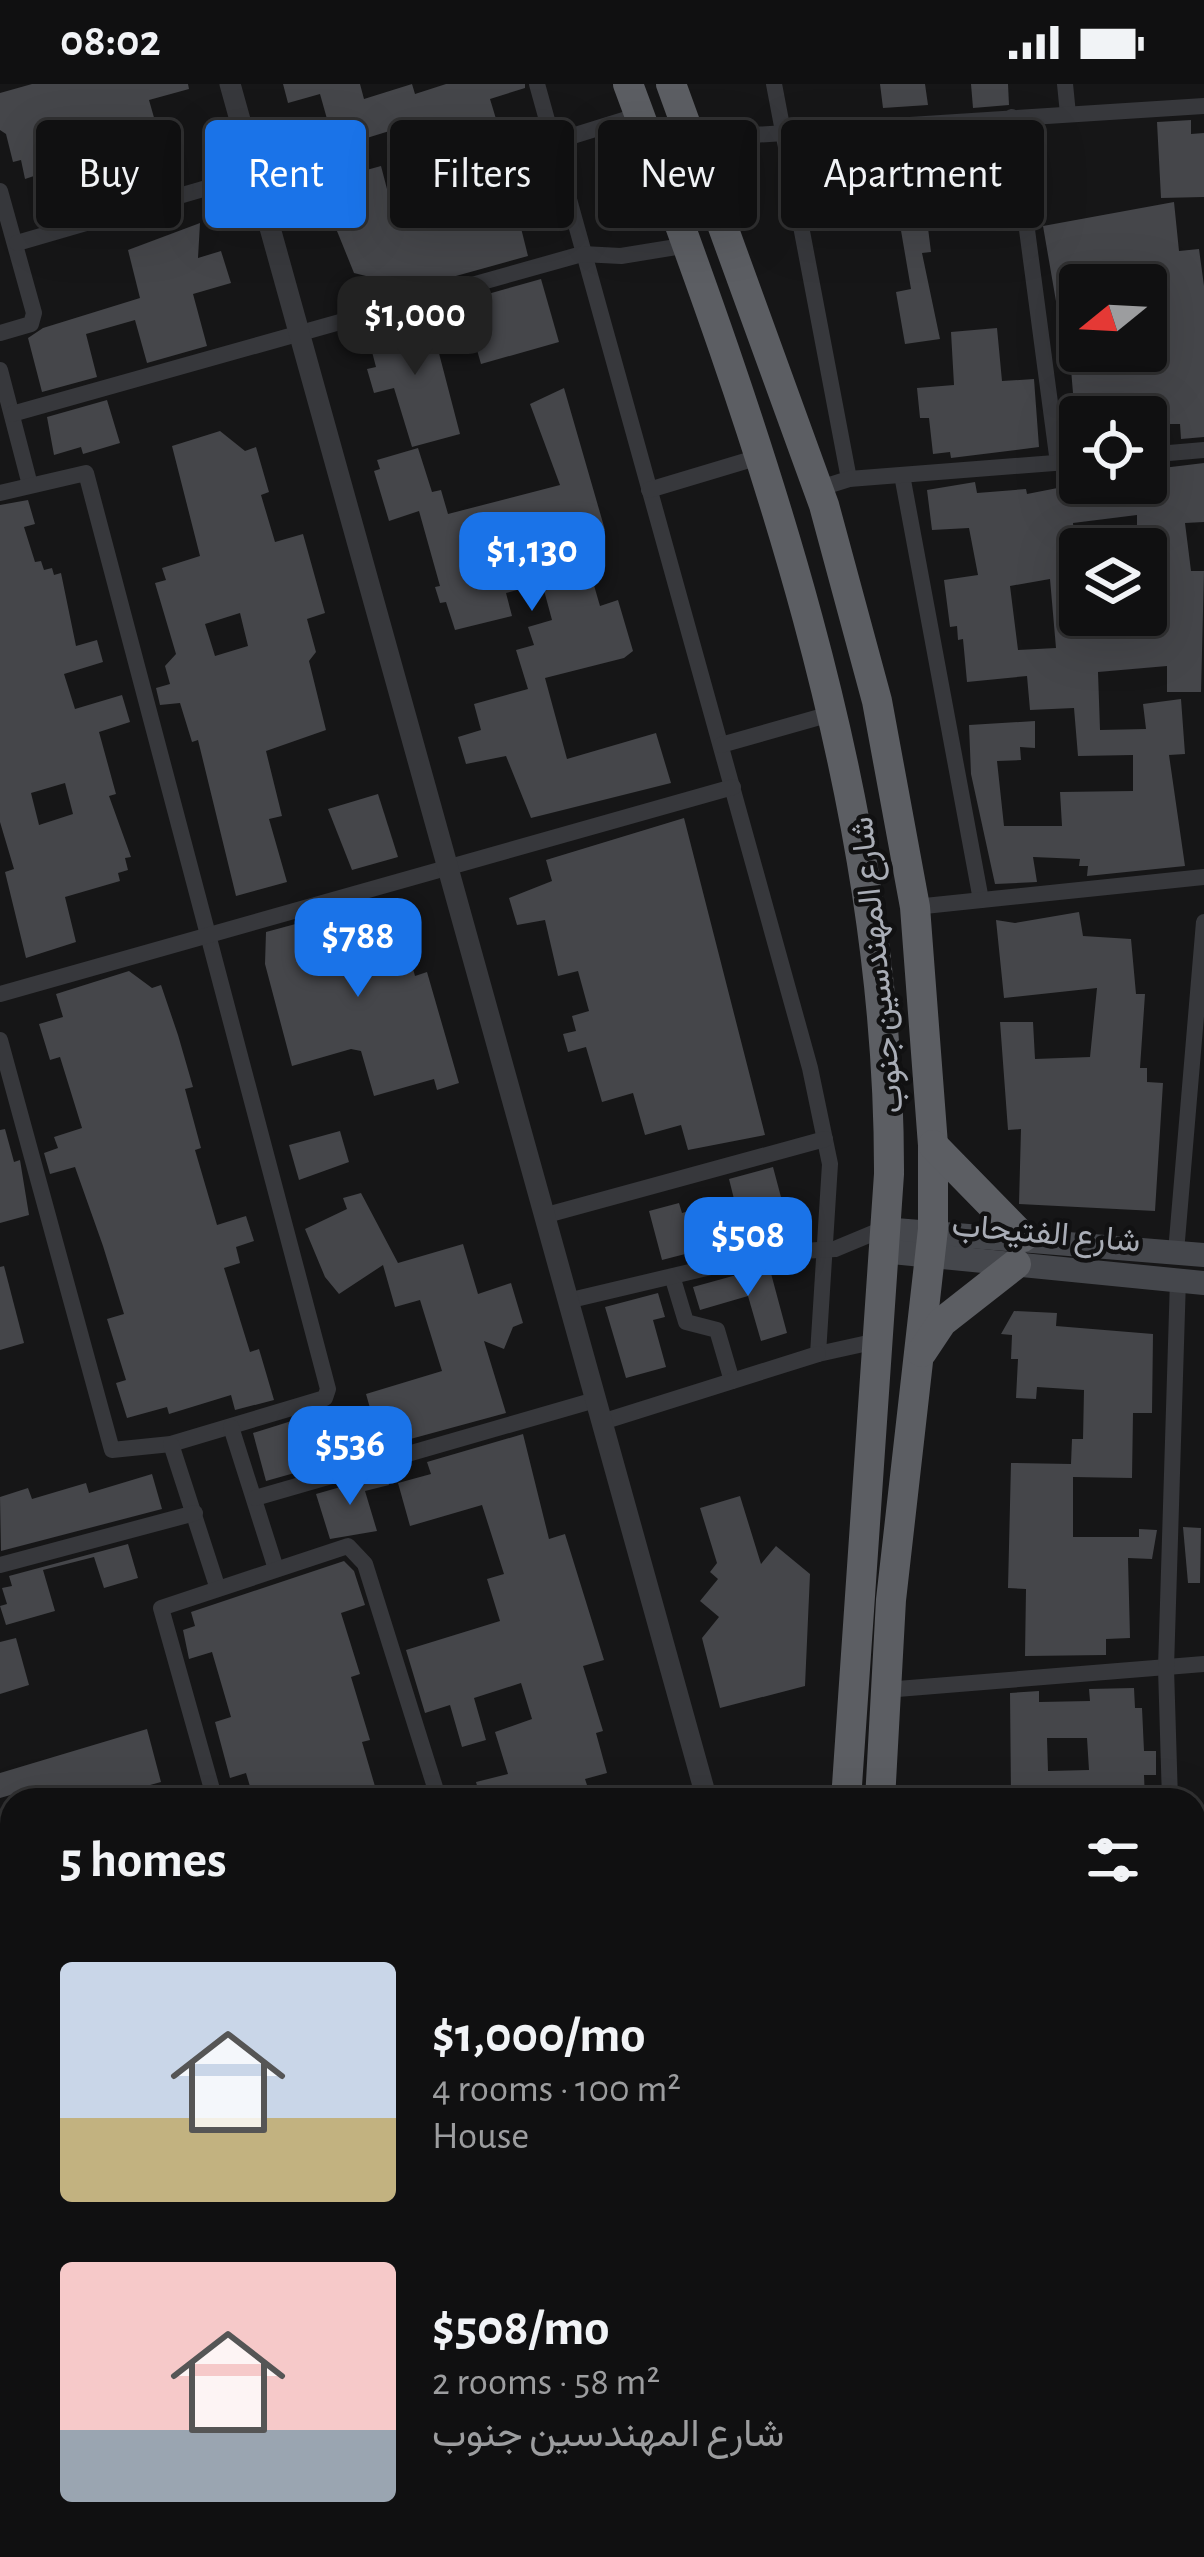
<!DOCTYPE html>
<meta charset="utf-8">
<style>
:root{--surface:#101011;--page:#19191a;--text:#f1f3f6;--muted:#9c9d9f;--line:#303031;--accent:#1a73e8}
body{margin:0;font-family:"Alegreya Sans",Vazirmatn,sans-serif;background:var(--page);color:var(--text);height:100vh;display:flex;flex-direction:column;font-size:45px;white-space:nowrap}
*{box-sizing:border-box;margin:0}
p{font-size:39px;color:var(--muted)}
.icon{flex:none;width:66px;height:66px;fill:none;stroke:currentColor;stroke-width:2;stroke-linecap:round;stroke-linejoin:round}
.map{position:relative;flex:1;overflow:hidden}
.side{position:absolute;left:0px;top:1704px;width:1206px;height:771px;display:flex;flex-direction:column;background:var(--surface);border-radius:36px 36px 0 0;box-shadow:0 12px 48px #0002,0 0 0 3px var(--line)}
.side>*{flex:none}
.banner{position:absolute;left:36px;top:36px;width:1134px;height:108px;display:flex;gap:24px}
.needle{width:78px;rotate:252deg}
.buttons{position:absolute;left:1059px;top:180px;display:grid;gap:24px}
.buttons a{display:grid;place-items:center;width:108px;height:108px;border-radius:12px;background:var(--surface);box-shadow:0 12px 48px #0002,0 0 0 3px var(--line);font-size:60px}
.price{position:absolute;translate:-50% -102px;padding:0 27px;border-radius:24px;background:var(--accent);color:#fff;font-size:39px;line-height:78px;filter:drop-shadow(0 3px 6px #0008)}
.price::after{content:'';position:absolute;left:50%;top:72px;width:36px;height:27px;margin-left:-18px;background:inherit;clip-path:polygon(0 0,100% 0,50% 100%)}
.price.selected{background:#222;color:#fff}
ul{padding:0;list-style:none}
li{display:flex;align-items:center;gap:36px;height:300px;padding:0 60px}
li span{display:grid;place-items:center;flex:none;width:336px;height:240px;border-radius:12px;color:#555}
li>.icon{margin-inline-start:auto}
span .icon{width:144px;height:144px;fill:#fffc;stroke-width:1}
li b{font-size:51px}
h2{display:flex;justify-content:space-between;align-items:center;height:144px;padding:0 60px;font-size:51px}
.pill{padding:0 42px;border-radius:12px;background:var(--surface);box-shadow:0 12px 48px #0002,0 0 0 3px var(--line);font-size:42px;line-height:108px}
.pill.selected{background:var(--accent);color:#fff}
.status{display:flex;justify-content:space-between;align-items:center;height:84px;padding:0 60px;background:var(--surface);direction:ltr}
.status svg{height:33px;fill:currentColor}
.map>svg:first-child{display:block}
</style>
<div class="status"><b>08:02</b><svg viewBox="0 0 49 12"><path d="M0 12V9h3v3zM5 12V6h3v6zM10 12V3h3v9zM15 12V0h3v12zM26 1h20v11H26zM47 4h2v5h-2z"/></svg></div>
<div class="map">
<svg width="1204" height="2473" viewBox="0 0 1204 2473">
<rect width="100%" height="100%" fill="#161617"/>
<g fill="#45464a" fill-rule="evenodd">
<polygon points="32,0 188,0 189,5 149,16 163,65 148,70 150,79 113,89 110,79 36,101 34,92 25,95 21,76 13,78 6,50 0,46 0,9"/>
<polygon points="283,0 360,0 364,15 412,0 415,10 446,0 525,0 525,4 490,15 500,48 516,43 528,81 507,88 528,172 391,210 382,207 378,195 354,189 320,105 336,101 334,95 381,82 387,105 419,95 413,73 435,67 425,36 328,66 322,44 329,42 320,10 288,19"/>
<polygon points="880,0 925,0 928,21 883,24"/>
<polygon points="971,0 1008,0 1009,21 973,24"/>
<polygon points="1191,36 1191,50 1204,49 1204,113 1161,114 1157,38"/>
<polygon points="996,48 1001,96 969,100 964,50"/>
<polygon points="915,66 920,98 940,95 944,125 926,128 931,168 922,169 940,255 905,260 896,208 911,205 898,129 889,130 884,106 893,104 888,70"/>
<polygon points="1174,118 1179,167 1199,165 1204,202 1204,353 1181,355 1180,340 1153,340 1152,329 1075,333 1070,273 1146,267 1146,201 1080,201 1080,249 1062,252 1043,142"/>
<polygon points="200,139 198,174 221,167 231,199 193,210 207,262 147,279 135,236 86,250 97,293 42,308 28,254 43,244 140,214 128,166"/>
<polygon points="541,195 559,258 481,280 463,217"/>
<polygon points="428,227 460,350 412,363 394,304 374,309 367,285 376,283 371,264 383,260 378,241"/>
<polygon points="997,244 1002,297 1034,295 1039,363 951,374 950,368 933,370 929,334 920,334 917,304 954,301 951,248"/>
<polygon points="564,304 605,446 580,453 600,522 618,516 633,567 624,574 545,594 567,675 656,649 671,699 531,734 506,672 466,680 458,653 481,646 474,620 528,605 516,566 534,561 528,543 552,536 542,499 506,509 512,532 455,546 446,518 440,519 435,503 440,502 419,427 389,437 374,387 380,385 377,376 418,364 432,408 441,406 448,430 560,401 530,320"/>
<polygon points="107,316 120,359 83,370 81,363 54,371 47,333"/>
<path d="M220,347L245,367L256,363L269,408L261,411L275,458L303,450L325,529L307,535L316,568L309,577L326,646L266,667L282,732L269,735L287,798L236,812L198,656L192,658L180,619L160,621L156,604L170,600L165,582L176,570L155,499L166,496L162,484L200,472L172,362ZM240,529L248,562L215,572L205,540Z"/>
<path d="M1204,379V438L1185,439L1191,487H1204L1201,608H1167V582L1098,588L1100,646L1146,645L1143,620L1181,615L1185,670L1169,671L1185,782L1087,792L1088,782H1079L1080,775L1033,773L1037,798L995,800L971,690L969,641L1035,637V664L1020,663L1021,676L997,677L1004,742H1062L1060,708L1133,707V671L1078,672L1074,624L1030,626L1027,592L967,598L963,555L958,556L957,542L950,543L944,496L978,491L969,444L932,446L927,406L975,398L977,409L1026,405L1027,410L1083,399H1146V386ZM1137,431V465H1146L1148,485L1146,531H1080L1073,439ZM1050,495L1056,564L1018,566L1010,502Z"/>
<path d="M28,416L35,440L24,443L35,478L41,477L44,486L52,484L54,491L61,489L76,562L97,556L103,578L64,590L75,625L122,611L130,638L99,648L116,710L109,712L131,773L125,774L128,786L118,789L120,797L65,813L76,858L26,874L5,788L14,785L0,738V421ZM65,699L73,730L39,741L31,709Z"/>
<polygon points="378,710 398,773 352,786 328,725"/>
<polygon points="684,734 765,1051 688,1066 681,1041 645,1051 633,1009 602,1018 586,963 568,968 563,950 576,947 572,932 589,927 578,887 558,892 545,836 517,841 509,814 552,797 546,776"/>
<polygon points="382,818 389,841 395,839 404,853 415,892 427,888 459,999 437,1006 434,995 374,1012 361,967 351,965 292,982 265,880 266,848 303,838 306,847"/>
<polygon points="1079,828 1083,852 1131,855 1136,910 1145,910 1140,984 1147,984 1147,998 1163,999 1155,1127 1019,1120 1021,1045 1008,1046 1000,938 1033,938 1035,975 1090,973 1097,904 1004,914 996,836 1015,839"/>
<polygon points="129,887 152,904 161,901 178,951 193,1003 185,1005 201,1064 195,1066 217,1141 246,1132 254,1157 236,1163 240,1179 224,1184 250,1268 259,1265 274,1316 235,1326 231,1311 169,1330 167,1323 127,1334 116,1299 126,1296 107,1235 124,1230 103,1162 75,1083 50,1090 44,1069 58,1064 54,1053 82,1044 60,973 50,976 39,940 63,933 56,910"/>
<polygon points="5,1045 14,1078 20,1076 29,1131 0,1139 0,1046"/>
<polygon points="340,1047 349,1078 299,1096 289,1061"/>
<polygon points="773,1083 786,1132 761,1158 747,1161 742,1143 690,1157 693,1168 662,1176 649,1127 679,1119 682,1129 734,1115 729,1095"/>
<polygon points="361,1109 398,1179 463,1160 478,1210 511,1199 523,1239 513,1243 504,1265 484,1257 506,1329 381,1363 366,1310 442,1287 420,1216 395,1223 383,1181 339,1210 325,1193 305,1145 347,1125 343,1114"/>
<polygon points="4,1182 24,1259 0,1266 0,1183"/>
<polygon points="769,1182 787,1249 761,1257 748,1212 700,1226 693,1203"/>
<polygon points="658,1209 665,1233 653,1236 666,1283 626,1294 605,1223"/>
<polygon points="1014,1227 1057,1229 1056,1242 1153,1250 1152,1329 1133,1329 1132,1394 1073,1393 1073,1453 1139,1453 1139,1445 1157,1446 1152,1475 1128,1474 1130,1554 1106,1555 1106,1571 1025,1572 1026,1505 1008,1504 1011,1379 1071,1380 1072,1355 1083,1355 1084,1306 1037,1303 1036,1315 1016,1314 1018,1275 1011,1275 1012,1251 1001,1250"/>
<polygon points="333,1324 348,1374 266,1397 253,1349"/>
<polygon points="523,1350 549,1455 565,1450 604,1576 583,1582 603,1647 596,1649 607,1689 585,1695 592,1716 481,1716 476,1698 508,1690 495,1648 532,1635 521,1599 474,1614 486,1656 462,1663 450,1621 425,1629 406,1566 500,1537 487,1495 504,1490 482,1421 410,1442 398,1399 431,1390 427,1378"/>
<polygon points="152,1390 162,1425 1,1467 0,1413 28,1404 32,1415 86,1399 89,1409"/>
<polygon points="386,1390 389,1401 365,1407 377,1447 330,1455 316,1410"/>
<polygon points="740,1412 761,1480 776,1462 810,1490 805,1602 720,1624 702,1554 719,1533 700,1517 718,1495 710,1488 717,1479 700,1424"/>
<polygon points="1183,1443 1201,1444 1200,1499 1188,1499"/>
<polygon points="128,1460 138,1494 104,1504 94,1473 43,1486 55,1527 6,1541 0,1522 7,1520 2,1504 12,1502 9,1492"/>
<polygon points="344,1477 354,1487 365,1521 341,1529 360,1590 351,1593 370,1656 362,1658 379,1716 254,1716 246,1689 230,1694 215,1638 231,1633 212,1568 189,1575 183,1546 195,1542 191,1528"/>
<polygon points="16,1554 29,1601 0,1610 0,1558"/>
<path d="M1134,1604L1135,1624H1142L1144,1667H1156V1691H1144L1145,1716L1011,1713L1010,1609L1039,1607V1618L1090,1617L1089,1605ZM1047,1654H1087L1089,1686L1048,1687Z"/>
<polygon points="147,1645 161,1698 95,1716 31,1716 28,1706 0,1714 0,1689"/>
</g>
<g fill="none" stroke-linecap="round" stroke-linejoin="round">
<g stroke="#37383c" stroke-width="16">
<polyline points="537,0 810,984 830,1080 818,1270 877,1257"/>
<polyline points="774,0 849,395"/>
<polyline points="1065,0 1068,30"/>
<polyline points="1012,33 1058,379"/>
<polyline points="691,55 1204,22"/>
<polyline points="553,58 640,31"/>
<polyline points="0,107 34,229 31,240 0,249"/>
<polyline points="17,159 255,90"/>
<polyline points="0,286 30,401"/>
<polyline points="12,330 582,170 621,172 689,161"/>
<polyline points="1146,371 1204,366"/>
<polyline points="902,391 981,816"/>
<polyline points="817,405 849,395 1080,377"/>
<polyline points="649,406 759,373"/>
<polyline points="0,409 86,389 328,1305 325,1314 171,1360 112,1366 0,956"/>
<polyline points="721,661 834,629"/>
<polyline points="915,823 1204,793"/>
<polyline points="0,910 733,703"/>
<polyline points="543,1132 825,1055"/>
<polyline points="1176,1168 1204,838"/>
<polyline points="673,1195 686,1238 717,1246 732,1297"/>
<polyline points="567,1217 770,1169 835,1165 883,1145"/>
<polyline points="602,1338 818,1270"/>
<polyline points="231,1343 276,1485"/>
<polyline points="171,1360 217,1502"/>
<polyline points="255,1414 595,1316"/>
<polyline points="0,1481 195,1429"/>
<polyline points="885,1606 1204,1580"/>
<polyline points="215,1716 161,1524 348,1462 365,1480 439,1716"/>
<polyline points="1170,1716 1166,1584 1178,1195"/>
<polyline points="0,1809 12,1853"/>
<polyline points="1194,1920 1204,1918"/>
<polyline points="0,2049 12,2046"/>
<polyline points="0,2178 12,2229"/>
<polyline points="1194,2241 1204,2238"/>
<polyline points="0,2260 12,2257"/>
<polyline points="1194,2461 1198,2473"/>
<polyline points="72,2463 74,2473"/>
<polyline points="278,2463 281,2473"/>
<polyline points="471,2463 474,2473"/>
<polyline points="681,2463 684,2473"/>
<polyline points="711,2473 746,2463"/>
</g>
<polyline stroke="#37383c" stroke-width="21" points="230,0 707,1716"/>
<g stroke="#45474c" stroke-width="24">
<polyline points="883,1145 1204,1171"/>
<polyline points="882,1167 1204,1199"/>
</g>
<g stroke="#5c5e63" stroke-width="30">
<path d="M628,0C758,350 890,711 889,1090L846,1716"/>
<polyline points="671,0 824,421 877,617 915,823 933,1061 933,1145 891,1516 880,1716"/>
<polyline points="933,1061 1023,1153"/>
<polyline points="922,1268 942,1238 1016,1180"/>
<polyline points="931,2463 933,2473"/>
<polyline points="964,2463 967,2473"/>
</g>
</g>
<g text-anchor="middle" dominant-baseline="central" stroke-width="9" stroke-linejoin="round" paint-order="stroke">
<g font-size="33" fill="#a9adb6" stroke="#111112">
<text transform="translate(878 881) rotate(-96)">شارع المهندسين جنوب</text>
<text transform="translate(1046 1150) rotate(5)">شارع الفتيحاب</text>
</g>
</g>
</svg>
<div class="buttons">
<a><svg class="needle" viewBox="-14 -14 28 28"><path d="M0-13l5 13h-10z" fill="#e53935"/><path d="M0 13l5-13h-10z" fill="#9c9d9f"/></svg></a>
<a><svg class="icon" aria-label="locate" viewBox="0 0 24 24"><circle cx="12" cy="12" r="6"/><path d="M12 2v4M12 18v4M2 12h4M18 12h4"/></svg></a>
<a><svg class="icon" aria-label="layers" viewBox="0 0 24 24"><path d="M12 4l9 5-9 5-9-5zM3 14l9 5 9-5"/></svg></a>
</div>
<b class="price selected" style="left:415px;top:294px">$1,000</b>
<b class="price" style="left:532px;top:530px">$1,130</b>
<b class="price" style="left:358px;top:916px">$788</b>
<b class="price" style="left:748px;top:1215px">$508</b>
<b class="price" style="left:350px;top:1424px">$536</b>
<div class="banner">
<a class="pill">Buy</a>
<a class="pill selected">Rent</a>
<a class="pill">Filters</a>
<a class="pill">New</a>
<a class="pill">Apartment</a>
</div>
<section class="side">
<h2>5 homes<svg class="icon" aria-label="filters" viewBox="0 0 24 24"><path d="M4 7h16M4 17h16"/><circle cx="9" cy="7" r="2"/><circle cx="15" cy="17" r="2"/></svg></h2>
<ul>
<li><span style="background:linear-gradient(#c9d6e8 65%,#c2b280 0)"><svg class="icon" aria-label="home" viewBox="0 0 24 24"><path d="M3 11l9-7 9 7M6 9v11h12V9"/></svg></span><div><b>$1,000/mo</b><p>4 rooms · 100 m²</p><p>House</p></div></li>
<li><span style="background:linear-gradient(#f6c9c9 70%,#9aa5b1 0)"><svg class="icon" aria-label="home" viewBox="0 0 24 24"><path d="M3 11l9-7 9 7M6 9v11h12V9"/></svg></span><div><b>$508/mo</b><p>2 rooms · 58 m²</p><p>شارع المهندسين جنوب</p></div></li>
</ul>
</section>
</div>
